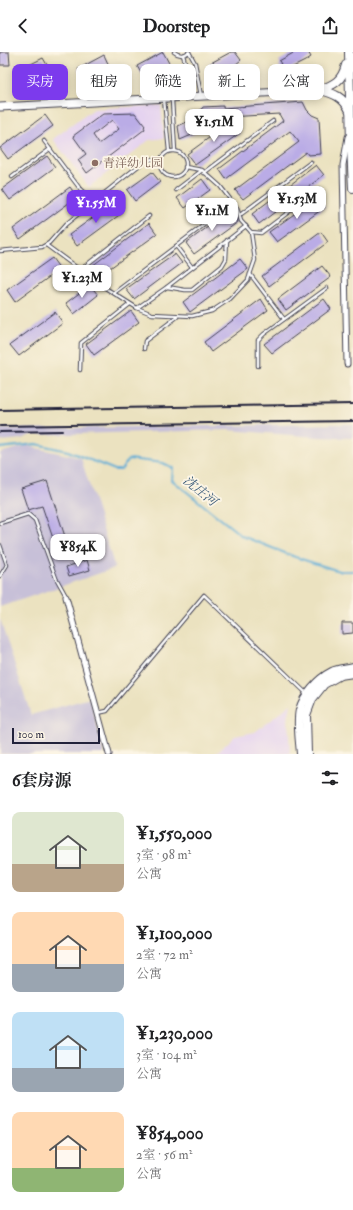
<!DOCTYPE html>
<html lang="zh">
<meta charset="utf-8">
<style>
:root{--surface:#fff;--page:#f2f2f2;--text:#202124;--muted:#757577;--accent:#7c3aed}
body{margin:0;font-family:"IM FELL Double Pica","Noto Serif SC",serif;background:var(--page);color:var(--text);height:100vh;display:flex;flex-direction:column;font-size:15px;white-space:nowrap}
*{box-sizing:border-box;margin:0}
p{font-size:13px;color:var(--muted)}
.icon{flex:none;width:22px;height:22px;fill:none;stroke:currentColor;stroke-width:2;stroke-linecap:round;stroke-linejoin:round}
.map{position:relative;height:702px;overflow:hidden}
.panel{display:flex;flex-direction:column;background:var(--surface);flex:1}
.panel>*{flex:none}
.top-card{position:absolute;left:12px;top:12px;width:329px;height:36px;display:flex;gap:8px}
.scale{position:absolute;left:12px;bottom:10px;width:88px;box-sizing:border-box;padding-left:4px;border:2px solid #22223b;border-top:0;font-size:11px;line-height:14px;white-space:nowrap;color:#22223b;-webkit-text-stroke:3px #fcf5e5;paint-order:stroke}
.price{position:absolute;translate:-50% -34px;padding:0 9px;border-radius:8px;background:#fff;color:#222;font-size:13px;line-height:26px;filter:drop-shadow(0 1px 2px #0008)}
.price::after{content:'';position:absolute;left:50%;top:24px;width:12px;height:9px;margin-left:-6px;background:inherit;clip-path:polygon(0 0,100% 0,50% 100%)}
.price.selected{background:var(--accent);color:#fff}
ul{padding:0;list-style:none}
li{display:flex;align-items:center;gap:12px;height:100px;padding:0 12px}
li span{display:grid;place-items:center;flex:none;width:112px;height:80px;border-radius:8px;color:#555}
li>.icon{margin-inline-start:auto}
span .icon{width:48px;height:48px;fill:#fffc;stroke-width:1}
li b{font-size:17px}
h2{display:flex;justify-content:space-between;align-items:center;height:48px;padding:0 12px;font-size:17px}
.pill{padding:0 14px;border-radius:8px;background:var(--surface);box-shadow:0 2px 10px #0003;font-size:14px;line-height:36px}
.pill.selected{background:var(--accent);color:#fff}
header{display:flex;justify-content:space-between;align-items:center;height:52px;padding:0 12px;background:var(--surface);font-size:18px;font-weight:700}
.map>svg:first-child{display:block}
</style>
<header><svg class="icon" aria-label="back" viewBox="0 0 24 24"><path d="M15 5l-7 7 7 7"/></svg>Doorstep<svg class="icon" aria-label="share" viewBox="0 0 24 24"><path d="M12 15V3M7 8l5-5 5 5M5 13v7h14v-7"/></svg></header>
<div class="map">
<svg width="353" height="702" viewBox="0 0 353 702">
<rect width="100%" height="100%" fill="#fcf5e5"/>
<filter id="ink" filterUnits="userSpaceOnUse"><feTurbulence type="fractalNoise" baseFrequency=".025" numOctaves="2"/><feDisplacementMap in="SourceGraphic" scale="8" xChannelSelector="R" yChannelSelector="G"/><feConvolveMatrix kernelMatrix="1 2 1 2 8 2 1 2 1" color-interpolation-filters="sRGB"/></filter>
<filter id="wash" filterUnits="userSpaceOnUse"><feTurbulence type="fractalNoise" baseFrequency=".012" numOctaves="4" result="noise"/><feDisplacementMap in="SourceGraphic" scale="16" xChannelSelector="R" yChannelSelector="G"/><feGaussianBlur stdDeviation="0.9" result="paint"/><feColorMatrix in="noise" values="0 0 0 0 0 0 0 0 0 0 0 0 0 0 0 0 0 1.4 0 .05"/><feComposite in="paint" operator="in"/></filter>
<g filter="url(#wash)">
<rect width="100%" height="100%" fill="#ebe2c0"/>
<g fill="#e5d3f0">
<polygon points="161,53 164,86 149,88 89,135 53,87 94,57"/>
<polygon points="291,652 288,667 290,702 215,702 235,684 255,680"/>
</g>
<g fill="#c7c0d8">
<polygon points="353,372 353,386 318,385 228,378 31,383 21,387 0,389 0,377"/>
<polygon points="27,394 81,406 115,516 0,555 0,401"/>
<polygon points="0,567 31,663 90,646 104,702 0,702"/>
</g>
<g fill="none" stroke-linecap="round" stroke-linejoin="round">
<polyline stroke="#5badd6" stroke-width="2" points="0,396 36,392 68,399 115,418 121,418 129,407 163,411 173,416 172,428 242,484 295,505 339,519 353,519"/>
</g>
<g id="blocks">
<g fill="#baace6" fill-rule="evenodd">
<polygon points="0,0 9,0 10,13 0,13"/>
<polygon points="163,0 170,13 144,26 137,14"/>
<polygon points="231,0 235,0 241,8 235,13 214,23 210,16 211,15 209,12"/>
<polygon points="295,0 308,0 311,5 305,9 283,20 279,13 281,12 279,9"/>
<polygon points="104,3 110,16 84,29 78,17"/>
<polygon points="43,6 50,18 23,32 17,19"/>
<polygon points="303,50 307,58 312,63 319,66 321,102 308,103 306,100 243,147 235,138 299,90 290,79 226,127 219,117 283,69 279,62 212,66 207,73 194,82 180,88 178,74 189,69 197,63 203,55 223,54 223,56"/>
<path d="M135,61L145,74L144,75L145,77L87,121L78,108L86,102L73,84L103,62ZM112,68L119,77L99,92L93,83Z"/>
<polygon points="45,63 53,74 8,107 0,96"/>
<polygon points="232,69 240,81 195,113 187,102"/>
<polygon points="47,104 55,115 10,148 2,137"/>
<polygon points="316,113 324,123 259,172 252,162"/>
<polygon points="152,120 160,130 135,149 127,138"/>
<polygon points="202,127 210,138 185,156 177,146"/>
<polygon points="70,135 77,145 20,187 13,177"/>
<polygon points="318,145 325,155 277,190 269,180"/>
<polygon points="114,150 122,161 77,194 69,183"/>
<polygon points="231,158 238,170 194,202 186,191"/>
<polygon points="149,171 157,182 99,224 92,214"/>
<polygon points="321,180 328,190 269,234 262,224"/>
<polygon points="175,202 182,211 134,247 126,237"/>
<polygon points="52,206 60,217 15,250 7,238"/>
<polygon points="240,207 248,217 190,260 183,250"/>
<polygon points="322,214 331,225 286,258 278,247"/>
<polygon points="90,233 98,243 74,262 66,251"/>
<polygon points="261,247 268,258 211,300 204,290"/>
<polygon points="324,247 331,257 272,301 264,292"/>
<polygon points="131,259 139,270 94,303 86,292"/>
<polygon points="55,260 63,271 19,304 10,293"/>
<polygon points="47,429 70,500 59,504 42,454 28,458 21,437"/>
<polygon points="87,508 90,518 69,524 66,515"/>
<polygon points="342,571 353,571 353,581 342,582"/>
</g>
</g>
</g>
<g filter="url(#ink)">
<use href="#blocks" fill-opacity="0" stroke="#403f4f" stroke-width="1"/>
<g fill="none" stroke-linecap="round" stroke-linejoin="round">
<g stroke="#403f4f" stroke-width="4.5">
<g id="lane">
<path d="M174,0C179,4 184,4 189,0"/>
<polyline points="189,0 195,11 201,44"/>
<polyline points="183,3 186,14 188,44"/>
<polyline points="164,47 169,99"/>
<polyline points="172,48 175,99"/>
<polyline points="44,89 81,138 93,149"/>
<circle cx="173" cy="112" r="13"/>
<polyline points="185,115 202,118 220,134 237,156 241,169 251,180 261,181 319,137"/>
<polyline points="204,121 273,69"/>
<polyline points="12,125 50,97"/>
<polyline points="176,138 201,119"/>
<polyline points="240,163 311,110"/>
<polyline points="46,193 99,232 137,256 152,262 192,264 212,259 230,247 248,228 255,208 251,180"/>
<polyline points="176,194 192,215"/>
<polyline points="0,199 42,195 49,191 66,172 142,111 152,107 160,109"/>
<polyline points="80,218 149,164"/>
<polyline points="250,222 284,267"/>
<polyline points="167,235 185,238 192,238 222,214 226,207 227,188"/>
<polyline points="114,241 233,151"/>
<polyline points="137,256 167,235 246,174"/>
<polyline points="144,297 145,289 177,265"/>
<polyline points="258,314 258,288 264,282 327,236"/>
<polyline points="80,318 81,291 130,252"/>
<polyline points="0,471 28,462 35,468 56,526 66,544"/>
<polyline points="0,493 7,513 0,524"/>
<polyline points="98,661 107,659 204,543 306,641"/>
</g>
</g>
<g stroke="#403f4f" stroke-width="7">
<g id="street">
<polyline points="347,312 343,113 348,85"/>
<polyline points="66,545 109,702"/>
</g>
</g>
<g stroke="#403f4f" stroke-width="9">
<polyline id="secondary" points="0,55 319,38"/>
</g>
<g stroke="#403f4f" stroke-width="10">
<g id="primary">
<polyline points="349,0 351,94 353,136"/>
<path d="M319,38C334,33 342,29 346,13"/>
<path d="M320,38C333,41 344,45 350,59"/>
<path d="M301,702C300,688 297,671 300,658C304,643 318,627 332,620C338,617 346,617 353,615"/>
<polyline points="307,702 306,663 312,647 324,632 340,623 353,621"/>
</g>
</g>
<use href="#lane" stroke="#fff" stroke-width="2.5"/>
<use href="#street" stroke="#fff" stroke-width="5"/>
<use href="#secondary" stroke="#fff" stroke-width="7"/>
<use href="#primary" stroke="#fff" stroke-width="8"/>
<g stroke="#22223b" stroke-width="2">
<polyline points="0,358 353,352"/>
<polyline points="0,374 353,369"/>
<polyline points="0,380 62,379"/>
</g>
</g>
</g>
<circle fill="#8d6e63" stroke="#fcf5e5" stroke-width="1.5" cx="95" cy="111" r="4"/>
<g text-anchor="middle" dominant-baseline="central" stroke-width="3.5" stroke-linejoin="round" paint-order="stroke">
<g font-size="12" fill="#785e54" stroke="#fcf5e5" text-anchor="start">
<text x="103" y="111">青洋幼儿园</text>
</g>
<g font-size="13" font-style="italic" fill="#395a79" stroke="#fcf5e5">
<text transform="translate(200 439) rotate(39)">沈庄河</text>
</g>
</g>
</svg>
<div class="scale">100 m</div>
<b class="price" style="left:214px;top:91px">¥1.51M</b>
<b class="price" style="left:297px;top:168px">¥1.53M</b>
<b class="price selected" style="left:96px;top:172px">¥1.55M</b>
<b class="price" style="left:212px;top:180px">¥1.1M</b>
<b class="price" style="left:82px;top:247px">¥1.23M</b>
<b class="price" style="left:78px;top:516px">¥854K</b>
<div class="top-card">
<a class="pill selected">买房</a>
<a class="pill">租房</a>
<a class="pill">筛选</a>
<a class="pill">新上</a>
<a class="pill">公寓</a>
</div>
</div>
<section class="panel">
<h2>6套房源<svg class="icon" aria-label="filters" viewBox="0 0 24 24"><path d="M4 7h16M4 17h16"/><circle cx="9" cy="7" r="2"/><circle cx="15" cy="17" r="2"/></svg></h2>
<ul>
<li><span style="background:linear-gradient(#dfe7d0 65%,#b9a48a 0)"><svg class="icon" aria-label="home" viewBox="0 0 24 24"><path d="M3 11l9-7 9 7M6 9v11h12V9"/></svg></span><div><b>¥1,550,000</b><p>3室 · 98 m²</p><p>公寓</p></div></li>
<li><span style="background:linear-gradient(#ffd9b3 65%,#9aa5b1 0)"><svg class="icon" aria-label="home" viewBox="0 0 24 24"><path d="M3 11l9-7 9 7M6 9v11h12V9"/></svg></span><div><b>¥1,100,000</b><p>2室 · 72 m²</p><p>公寓</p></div></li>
<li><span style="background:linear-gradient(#bfe0f5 70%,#9aa5b1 0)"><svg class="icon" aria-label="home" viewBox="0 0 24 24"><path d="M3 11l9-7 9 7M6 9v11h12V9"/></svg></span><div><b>¥1,230,000</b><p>3室 · 104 m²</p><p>公寓</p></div></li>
<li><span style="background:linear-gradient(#ffd9b3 70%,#8fb573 0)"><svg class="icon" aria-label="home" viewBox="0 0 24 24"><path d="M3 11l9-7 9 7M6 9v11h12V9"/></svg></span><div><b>¥854,000</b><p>2室 · 56 m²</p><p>公寓</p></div></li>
</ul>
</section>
